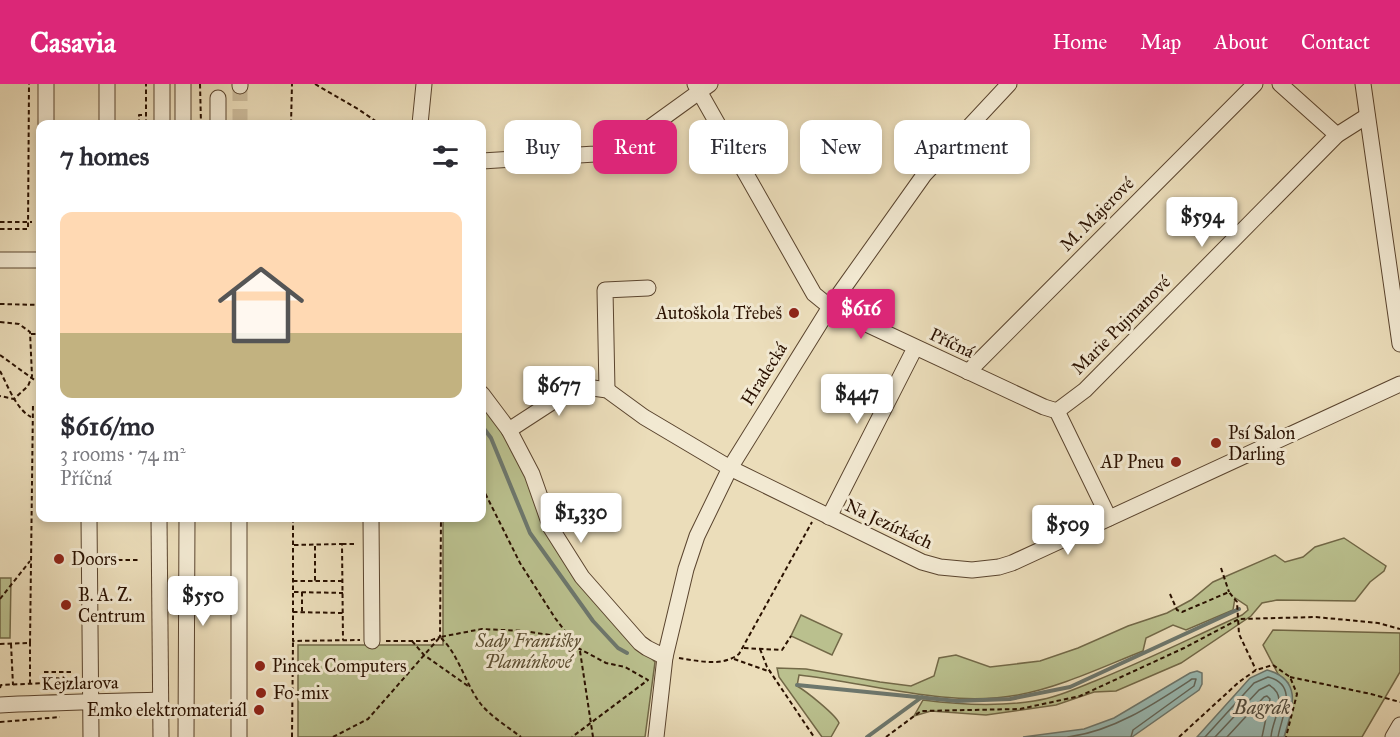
<!DOCTYPE html>
<meta charset="utf-8">
<style>
:root{--surface:#fff;--page:#f7f7f7;--text:#2b2b33;--muted:#7c7c81;--line:#e1e1e2;--accent:#db2777}
body{margin:0;font-family:"IM FELL Great Primer",serif;background:var(--page);color:var(--text);height:100vh;display:flex;flex-direction:column;font-size:22px;white-space:nowrap}
*{box-sizing:border-box;margin:0}
p{font-size:20px;color:var(--muted)}
.icon{flex:none;width:33px;height:33px;fill:none;stroke:currentColor;stroke-width:2;stroke-linecap:round;stroke-linejoin:round}
.map{position:relative;flex:1;overflow:hidden}
.sheet{position:absolute;left:36px;top:36px;width:450px;height:402px;display:flex;flex-direction:column;background:var(--surface);border-radius:12px;box-shadow:0 3px 9px #0003}
.sheet>*{flex:none}
.top-card{position:absolute;left:504px;top:36px;width:570px;height:54px;display:flex;gap:12px}
.price{position:absolute;translate:-50% -51px;padding:0 14px;border-radius:6px;background:#fff;color:#222;font-size:20px;line-height:39px;filter:drop-shadow(0 2px 3px #0008)}
.price::after{content:'';position:absolute;left:50%;top:36px;width:18px;height:14px;margin-left:-9px;background:inherit;clip-path:polygon(0 0,100% 0,50% 100%)}
.price.current{background:var(--accent);color:#fff}
ul{padding:0;list-style:none}
li{display:grid;align-content:center;gap:12px;height:318px;padding:0 24px}
li+li{border-top:2px solid var(--line)}
li span{display:grid;place-items:center;height:186px;border-radius:12px;color:#555}
li>.icon{margin-inline-start:auto}
span .icon{width:108px;height:108px;fill:#fffc;stroke-width:1}
li b{font-size:26px}
h2{display:flex;justify-content:space-between;align-items:center;height:72px;padding:0 24px;font-size:26px}
.tag{padding:0 21px;border-radius:12px;background:var(--surface);box-shadow:0 3px 9px #0003;font-size:21px;line-height:54px}
.tag.current{background:var(--accent);color:#fff}
header{display:flex;align-items:center;gap:36px;box-sizing:border-box;height:84px;padding:0 30px;background:var(--accent);color:#fff}
header strong{font-size:28px}
nav{display:flex;gap:33px;margin-inline-start:auto;font-size:21px}
.map>svg:first-child{display:block}
</style>
<header>
<strong>Casavia</strong>
<nav><a>Home</a><a>Map</a><a>About</a><a>Contact</a></nav>
</header>
<div class="map">
<svg width="1400" height="653" viewBox="0 0 1400 653">
<rect width="100%" height="100%" fill="#ebddba"/>
<filter id="stains"><feTurbulence type="fractalNoise" baseFrequency=".00333" numOctaves="4"/><feColorMatrix values="0 0 0 0 .2 0 0 0 0 .09 0 0 0 0 .02 0 0 0 .5 -.17"/></filter>
<radialGradient id="worn" r=".72"><stop offset=".6" stop-color="#630" stop-opacity="0"/><stop offset="1" stop-color="#630" stop-opacity=".3"/></radialGradient>
<g fill="#bac08e" stroke="#726847" stroke-width="1.5">
<polygon points="482,318 503,345 584,504 655,578 645,653 298,653 298,561 443,561 443,434 482,434"/>
<path d="M1344,454L1386,482L1384,487L1370,498L1355,517L1277,516L1262,519L1251,532L1181,579L1116,607L1094,608L1056,621L986,631L931,627L914,632L923,616C961,621 996,623 1034,617C1055,614 1075,605 1095,597C1145,577 1193,553 1242,531L1248,526L1247,522L1235,514L1233,526L1186,546L1173,541L1146,554L1143,567C1102,583 1061,603 1018,611C947,624 870,599 799,591L797,602C806,607 836,631 839,639L831,653H822L779,593L777,584L806,585L880,598L911,602L934,592L939,574L956,571L990,583L1040,577L1078,564L1128,542L1167,529L1191,516L1213,498L1275,471L1285,478L1303,473L1315,463Z"/>
<polygon points="0,494 11,494 10,554 0,554"/>
<polygon points="801,531 842,550 832,571 791,552"/>
<polygon points="1273,546 1400,549 1400,588 1362,653 1284,653 1291,628 1288,599 1278,590 1263,561"/>
</g>
<g fill="#99bbb5" stroke="#6d776d" stroke-width="1.5">
<path d="M1267,586C1304,596 1292,626 1284,653H1197L1250,594Z"/>
<polygon points="1197,587 1202,589 1202,600 1199,606 1132,653 1023,653 1084,645 1114,634 1190,589"/>
</g>
<g fill="none" stroke-linecap="round" stroke-linejoin="round">
<g stroke="#62665a" stroke-width="1.5">
<path d="M1068,653C1114,647 1154,620 1192,595H1196L1194,602L1133,646L1131,653"/>
<path d="M1205,653L1254,599L1268,593C1300,601 1281,633 1278,653"/>
<path d="M1215,653L1259,606L1269,601C1290,613 1272,635 1271,653"/>
<polyline points="1227,653 1264,613 1267,612 1270,615 1262,653"/>
</g>
<g stroke="#6d776d" stroke-width="4">
<polyline points="482,342 491,354 530,449 593,537 618,564 627,569"/>
<polyline points="797,601 957,617 1010,615 1070,603 1239,525"/>
<polyline points="867,653 922,613"/>
</g>
<polyline stroke="#cebe9e" stroke-width="15" stroke-dasharray="15 8" stroke-linecap="butt" points="240,40 240,2"/>
<g stroke="#5a442e" stroke-width="17">
<g id="minor">
<polyline points="162,0 162,40"/>
<polyline points="695,0 814,210 830,223 1044,323 1057,327 1109,434"/>
<polyline points="1280,0 1337,51"/>
<polyline points="1363,0 1400,260"/>
<polyline points="240,2 240,0"/>
<polyline points="218,14 218,40"/>
<polyline points="46,40 46,0"/>
<polyline points="107,40 107,0"/>
<polyline points="183,40 183,0"/>
<polyline points="420,40 424,0"/>
<polyline points="482,77 595,70 631,57 710,0"/>
<polyline points="0,176 40,176"/>
<polyline points="968,288 1255,0"/>
<polyline points="607,306 605,206 648,204"/>
<polyline points="482,310 509,346 532,390 551,444 582,493 640,559 647,564 665,573"/>
<polyline points="1057,327 1085,306 1337,51 1367,32"/>
<polyline points="509,346 569,307 586,303 607,306 644,333 730,384 922,478 940,483 972,486 999,483 1012,479 1400,300"/>
<polyline points="829,433 915,264"/>
<polyline points="89,434 91,653"/>
<polyline points="159,434 161,653"/>
<polyline points="239,434 239,653"/>
<polyline points="371,434 372,557"/>
<path d="M0,621C54,618 107,618 160,616"/>
<polyline points="186,653 187,434"/>
<polyline points="656,653 665,573 686,485 697,452 730,384 830,223 924,91 1009,0"/>
<polyline points="1393,653 1400,641"/>
</g>
</g>
<g stroke="#2a1100" stroke-width="2" stroke-dasharray="4.5 3" stroke-linecap="butt">
<polyline points="200,0 201,40"/>
<polyline points="315,0 358,25 380,40"/>
<polyline points="139,40 139,31 145,31"/>
<polyline points="146,40 146,0"/>
<polyline points="291,40 292,0"/>
<polyline points="0,138 32,138"/>
<polyline points="0,145 28,145 29,0"/>
<polyline points="0,220 40,221"/>
<polyline points="0,238 19,240 30,248 32,292 28,302 14,315 0,312"/>
<polyline points="31,250 40,250"/>
<polyline points="0,271 40,300"/>
<path d="M0,287C8,302 16,325 31,333"/>
<polyline points="482,403 520,479 555,534 578,564 606,579 625,583 648,596 572,653"/>
<polyline points="293,434 293,557 360,556"/>
<polyline points="342,460 355,460"/>
<polyline points="294,461 342,460 343,556"/>
<polyline points="315,462 315,498"/>
<polyline points="103,476 139,476"/>
<polyline points="1221,484 1229,508"/>
<polyline points="293,497 343,497"/>
<polyline points="294,508 343,509"/>
<polyline points="302,508 302,528"/>
<polyline points="1170,510 1177,526 1182,528 1229,508 1237,518 1239,550 1256,586"/>
<polyline points="0,515 30,477"/>
<polyline points="293,528 343,529"/>
<path d="M441,554C459,571 465,599 480,619C490,632 508,643 521,653"/>
<polyline points="386,557 429,557 440,553 441,434"/>
<polyline points="412,557 424,571 468,602"/>
<polyline points="0,560 30,559 33,319"/>
<polyline points="11,560 13,601"/>
<polyline points="744,564 782,566 791,552"/>
<polyline points="760,565 767,583 814,653"/>
<polyline points="580,567 593,653"/>
<path d="M679,574C699,577 722,583 739,570L812,438"/>
<polyline points="734,575 771,588"/>
<polyline points="71,588 44,588 44,594 77,595"/>
<polyline points="1290,593 1371,610 1400,618"/>
<polyline points="30,600 30,559"/>
<polyline points="0,604 1,601 47,599"/>
<polyline points="0,638 60,633"/>
<polyline points="292,653 293,557"/>
<polyline points="333,653 368,635 440,553 482,545 524,547 569,554"/>
<polyline points="886,653 921,627 1020,625 1080,612 1184,564 1239,535 1316,533 1378,539 1400,545"/>
<polyline points="1179,653 1239,598 1256,586 1273,581 1290,593 1297,610 1286,653"/>
</g>
<use href="#minor" stroke="#f2e9d2" stroke-width="15"/>
</g>
<g fill="#8f2418" stroke="#f2e9d2" stroke-width="2">
<circle cx="794" cy="229" r="6"/>
<circle cx="1216" cy="359" r="6"/>
<circle cx="1176" cy="378" r="6"/>
<circle cx="59" cy="475" r="6"/>
<circle cx="66" cy="521" r="6"/>
<circle cx="260" cy="582" r="6"/>
<circle cx="261" cy="609" r="6"/>
<circle cx="259" cy="626" r="6"/>
</g>
<g text-anchor="middle" dominant-baseline="central" stroke-width="6" stroke-linejoin="round" paint-order="stroke">
<g font-size="18" fill="#2a1100" stroke="#f2e9d2">
<text transform="translate(1097 130) rotate(-45)">M. Majerové</text>
<text transform="translate(1121 241) rotate(-45)">Marie Pujmanové</text>
<text transform="translate(952 259) rotate(25)">Příčná</text>
<text transform="translate(764 290) rotate(-58)">Hradecká</text>
<text transform="translate(889 440) rotate(25)">Na Jezírkách</text>
<text transform="translate(80 599) rotate(-1)">Kejzlarova</text>
</g>
<g font-size="18" fill="#2a1100" stroke="#f2e9d2" text-anchor="start">
<text x="782" y="229" text-anchor="end">Autoškola Třebeš</text>
<text x="1228" y="349">Psí Salon<tspan x="1228" dy="21">Darling</tspan></text>
<text x="1164" y="378" text-anchor="end">AP Pneu</text>
<text x="71" y="475">Doors</text>
<text x="78" y="511">B. A. Z.<tspan x="78" dy="21">Centrum</tspan></text>
<text x="272" y="582">Pincek Computers</text>
<text x="273" y="609">Fo-mix</text>
<text x="247" y="626" text-anchor="end">Emko elektromateriál</text>
</g>
<g font-size="18" font-style="italic" fill="#5c4e32" stroke="#f2e9d2">
<text x="528" y="557">Sady Františky<tspan x="528" dy="21">Plamínkové</tspan></text>
</g>
<g font-size="20" font-style="italic" fill="#514c3f" stroke="#f2e9d2">
<text x="1262" y="623">Bagrák</text>
</g>
</g>
<rect width="100%" height="100%" filter="url(#stains)"/>
<rect width="100%" height="100%" fill="url(#worn)"/>
</svg>
<b class="price" style="left:1202px;top:164px">$594</b>
<b class="price current" style="left:861px;top:256px">$616</b>
<b class="price" style="left:559px;top:333px">$677</b>
<b class="price" style="left:857px;top:341px">$447</b>
<b class="price" style="left:581px;top:460px">$1,330</b>
<b class="price" style="left:1068px;top:472px">$509</b>
<b class="price" style="left:203px;top:543px">$550</b>
<div class="top-card">
<a class="tag">Buy</a>
<a class="tag current">Rent</a>
<a class="tag">Filters</a>
<a class="tag">New</a>
<a class="tag">Apartment</a>
</div>
<section class="sheet">
<h2>7 homes<svg class="icon" aria-label="filters" viewBox="0 0 24 24"><path d="M4 7h16M4 17h16"/><circle cx="9" cy="7" r="2"/><circle cx="15" cy="17" r="2"/></svg></h2>
<ul>
<li><span style="background:linear-gradient(#ffd9b3 65%,#c2b280 0)"><svg class="icon" aria-label="home" viewBox="0 0 24 24"><path d="M3 11l9-7 9 7M6 9v11h12V9"/></svg></span><div><b>$616/mo</b><p>3 rooms · 74 m²</p><p>Příčná</p></div></li>
</ul>
</section>
</div>
